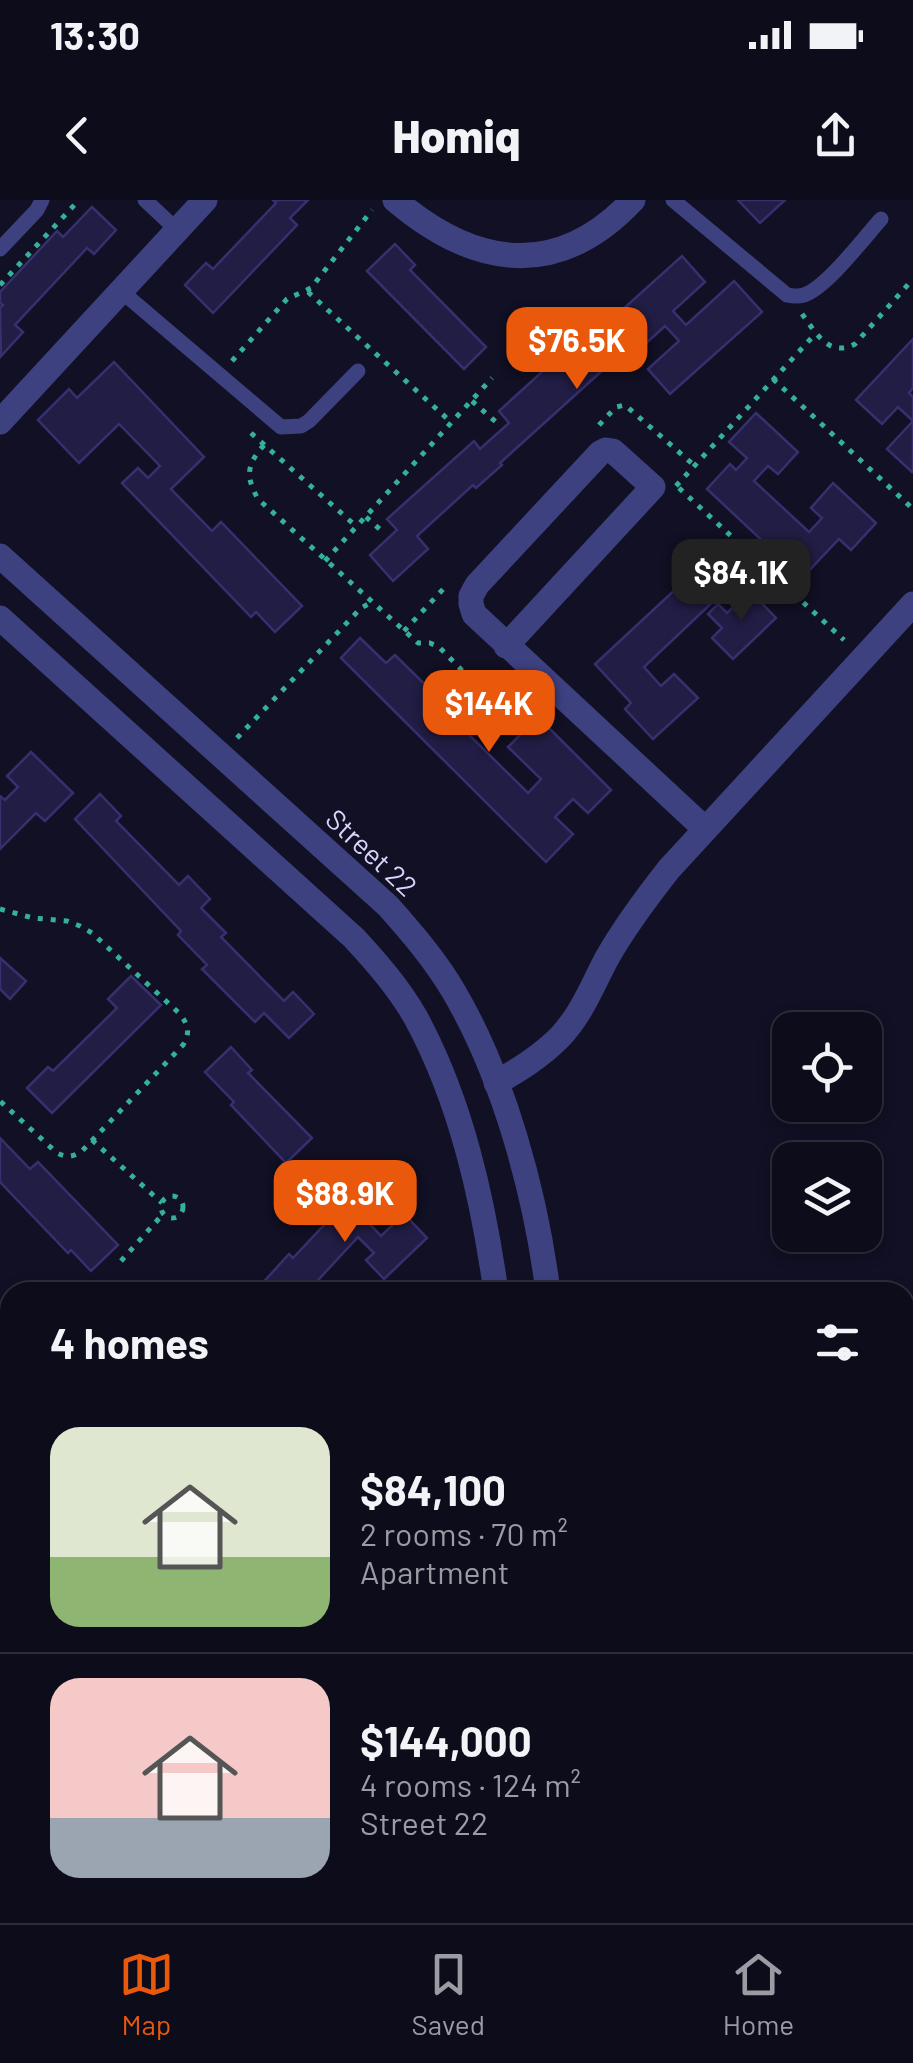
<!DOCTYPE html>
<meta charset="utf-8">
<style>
:root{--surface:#0d0c1b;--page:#161524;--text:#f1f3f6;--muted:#9a9ba3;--line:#2d2c3a;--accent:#ea580c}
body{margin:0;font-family:Barlow,sans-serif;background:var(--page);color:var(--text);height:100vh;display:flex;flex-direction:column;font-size:38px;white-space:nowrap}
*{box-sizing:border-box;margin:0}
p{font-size:32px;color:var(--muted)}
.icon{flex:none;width:55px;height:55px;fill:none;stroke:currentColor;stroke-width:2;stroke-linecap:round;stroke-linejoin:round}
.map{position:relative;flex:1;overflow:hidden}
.drawer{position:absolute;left:0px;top:1082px;width:915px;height:642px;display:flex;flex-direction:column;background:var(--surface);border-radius:30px 30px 0 0;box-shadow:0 5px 15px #0003,0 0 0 2px var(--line)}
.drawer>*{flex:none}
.controls{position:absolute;left:772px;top:812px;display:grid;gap:20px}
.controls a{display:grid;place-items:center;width:110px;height:110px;border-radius:20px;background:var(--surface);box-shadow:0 5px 15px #0003,0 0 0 2px var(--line);font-size:50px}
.price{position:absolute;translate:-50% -85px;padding:0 22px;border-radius:20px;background:var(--accent);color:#fff;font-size:32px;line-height:65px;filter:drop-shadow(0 2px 5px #0008)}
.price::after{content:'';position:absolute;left:50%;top:60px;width:30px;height:22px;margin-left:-15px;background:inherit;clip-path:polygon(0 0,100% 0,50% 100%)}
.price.selected{background:#222;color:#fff}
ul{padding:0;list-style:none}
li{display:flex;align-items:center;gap:30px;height:250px;padding:0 50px}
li+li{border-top:2px solid var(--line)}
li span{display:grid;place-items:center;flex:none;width:280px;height:200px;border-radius:30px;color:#555}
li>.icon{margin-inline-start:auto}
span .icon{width:120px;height:120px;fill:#fffc;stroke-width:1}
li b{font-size:42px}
h2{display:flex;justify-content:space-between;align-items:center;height:120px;padding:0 50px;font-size:42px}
.status{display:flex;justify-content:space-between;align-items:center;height:70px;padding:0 50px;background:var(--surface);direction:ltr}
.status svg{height:28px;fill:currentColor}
header{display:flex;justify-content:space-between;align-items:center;height:130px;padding:0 50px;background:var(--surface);font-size:45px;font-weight:800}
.tabs{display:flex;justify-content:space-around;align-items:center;height:140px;border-top:2px solid var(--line);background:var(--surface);font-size:28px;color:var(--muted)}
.tabs a{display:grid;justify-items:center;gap:5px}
.tabs .selected{color:var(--accent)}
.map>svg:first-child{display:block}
</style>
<div class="status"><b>13:30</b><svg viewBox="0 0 49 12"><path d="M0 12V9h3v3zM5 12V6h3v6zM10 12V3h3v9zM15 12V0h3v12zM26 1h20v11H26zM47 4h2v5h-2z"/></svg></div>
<header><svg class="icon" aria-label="back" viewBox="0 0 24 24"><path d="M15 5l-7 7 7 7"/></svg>Homiq<svg class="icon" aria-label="share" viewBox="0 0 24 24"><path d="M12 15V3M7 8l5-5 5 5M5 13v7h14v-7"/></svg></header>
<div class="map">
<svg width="913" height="1723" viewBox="0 0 913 1723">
<rect width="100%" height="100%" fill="#111024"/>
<g fill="#211d44" stroke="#37306f" stroke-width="2.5">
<polygon points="273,0 308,0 290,18 297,25 213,113 185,85 206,63 213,69 276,3"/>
<polygon points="738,0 785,0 760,23"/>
<polygon points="92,7 116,30 94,54 87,48 15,125 23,132 1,156 0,108 3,105 0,103 0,92 57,31 63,37"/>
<polygon points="395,44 415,65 410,70 486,147 464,169 367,71"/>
<polygon points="682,56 705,82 673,111 686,125 734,81 762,112 670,194 648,169 679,141 665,126 621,166 615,159 500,263 502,265 476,288 473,285 417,336 428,349 393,381 370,355 397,330 387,319 474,241 480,249 509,223 499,211 555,160 558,164 589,136 591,138"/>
<polygon points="913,139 913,188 909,193 913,197 913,271 912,272 887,249 913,221 898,207 882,224 856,200"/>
<polygon points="114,162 204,257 171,289 212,331 221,322 302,406 275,432 256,412 251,417 122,283 138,268 148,278 160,266 119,224 79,263 38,220 69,189 77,198"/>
<polygon points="756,213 798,252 778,274 768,266 754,281 809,332 822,318 811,308 833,283 876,323 851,350 839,339 802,378 707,289 730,264 736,270 747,258 729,242"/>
<polygon points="694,372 718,397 644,467 661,486 674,474 698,498 653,539 625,509 631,503 595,464"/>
<polygon points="750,391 776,418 733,459 712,438 722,428 708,414 718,404 727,413"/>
<polygon points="360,438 386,463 395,455 461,520 458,524 528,593 541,579 508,547 538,517 611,590 588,613 573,599 555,617 573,634 546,662 341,458"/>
<polygon points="31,552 73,593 45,621 36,613 0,649 0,596 5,600 18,587 7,576"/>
<polygon points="100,594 121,616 116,621 179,685 188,676 210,699 201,708 226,733 221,737 284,801 293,792 314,814 289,838 264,813 255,822 202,769 207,765 178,735 181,731 75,619"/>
<polygon points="0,758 26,781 10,799 0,789"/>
<polygon points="131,776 161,805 52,913 27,888 48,867 53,871 117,808 108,799"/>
<polygon points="231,847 252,870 248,873 312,938 286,963 231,905 234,902 205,872"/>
<polygon points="0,938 30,969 38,962 118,1045 91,1071 71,1050 68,1053 0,982"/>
<polygon points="351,987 379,1013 369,1023 381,1036 404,1014 427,1038 384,1079 366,1060 374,1053 358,1037 307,1092 265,1092 259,1087 289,1054 293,1058 324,1025 319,1020"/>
<polygon points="199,1715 240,1715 244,1718 246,1715 263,1715 273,1723 209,1723"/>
<polygon points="360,1715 410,1715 403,1723 353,1723"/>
</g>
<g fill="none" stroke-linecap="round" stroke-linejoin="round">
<g stroke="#36b09d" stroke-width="5" stroke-dasharray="5 8" stroke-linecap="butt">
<polyline points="0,85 79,0"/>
<polyline points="308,92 452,223"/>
<path d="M802,114C816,133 829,158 855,144L913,79"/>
<polyline points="232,161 287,99 311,88 372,10"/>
<polyline points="773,179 913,309"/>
<polyline points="472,201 497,223"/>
<polyline points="599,225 616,207 625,205 695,266"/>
<polyline points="251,233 357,327"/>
<path d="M264,245C247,264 245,276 258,299L418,443H430L439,447L486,495L511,537"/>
<polyline points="676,286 816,133"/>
<polyline points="679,288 844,440"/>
<polyline points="366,317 384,333"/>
<polyline points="325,361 492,178"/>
<polyline points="404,431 447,385"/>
<polyline points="486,495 504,476"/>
<polyline points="237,538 361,408 372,402"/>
<path d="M0,709L33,718L67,721L80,726L92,733L180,814C189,826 190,833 183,845L82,951C73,957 67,958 57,953L0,901"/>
<polyline points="92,940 162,1003"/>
<circle cx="172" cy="1007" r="11"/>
<polyline points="121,1061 163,1014"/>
<polyline points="77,1723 84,1715"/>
<polyline points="307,1723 314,1715"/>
</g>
<g stroke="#3e4180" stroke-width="15">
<polyline points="145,0 177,30"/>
<path d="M673,0L787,95C795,96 797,97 804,95C826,88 864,38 881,19"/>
<polyline points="0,49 37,10 42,0"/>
<polyline points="121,91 281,227 301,226 309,221 358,171"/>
<polyline points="0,1316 10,1318"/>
<polyline points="0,1690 10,1699"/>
<polyline points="27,1715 36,1723"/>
</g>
<g stroke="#3e4180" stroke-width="25">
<path d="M395,0C474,67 557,81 633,0"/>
<polyline points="0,222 205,0"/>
<path d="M0,356L388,706C412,733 436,761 454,792C504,877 536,995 548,1092"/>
<path d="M0,418L354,738C377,763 399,788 416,818C461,901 483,999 496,1092"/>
<polyline points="506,446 653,287 613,251 606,250 600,253 477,385 471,396 471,404 474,414 705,629"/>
<path d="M496,883C519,870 540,857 559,838C582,814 592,786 607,758C625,726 647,697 669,669L913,404"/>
<polyline points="0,1116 10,1136"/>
<polyline points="0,1599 10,1583"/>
<polyline points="548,1715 549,1723"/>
<polyline points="597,1715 597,1723"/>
<polyline points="488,1723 495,1715"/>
</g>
</g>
<g text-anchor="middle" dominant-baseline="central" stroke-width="9" stroke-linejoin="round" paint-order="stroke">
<g font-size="28" fill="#d6d5fd" stroke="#111024">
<text transform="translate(372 652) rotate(43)">Street 22</text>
</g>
</g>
</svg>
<div class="controls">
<a><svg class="icon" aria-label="locate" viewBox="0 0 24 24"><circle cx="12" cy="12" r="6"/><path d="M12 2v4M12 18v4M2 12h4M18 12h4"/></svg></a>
<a><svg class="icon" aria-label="layers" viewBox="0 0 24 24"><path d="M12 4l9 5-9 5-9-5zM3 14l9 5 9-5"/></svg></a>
</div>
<b class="price" style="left:577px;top:192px">$76.5K</b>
<b class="price selected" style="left:741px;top:424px">$84.1K</b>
<b class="price" style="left:489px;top:555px">$144K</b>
<b class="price" style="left:345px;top:1045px">$88.9K</b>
<section class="drawer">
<h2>4 homes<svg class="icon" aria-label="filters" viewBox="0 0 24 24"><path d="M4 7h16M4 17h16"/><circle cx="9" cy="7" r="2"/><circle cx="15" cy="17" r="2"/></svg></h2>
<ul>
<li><span style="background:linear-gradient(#dfe7d0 65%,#8fb573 0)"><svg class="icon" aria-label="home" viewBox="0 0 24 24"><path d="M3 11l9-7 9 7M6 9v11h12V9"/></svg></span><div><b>$84,100</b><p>2 rooms · 70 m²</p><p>Apartment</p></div></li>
<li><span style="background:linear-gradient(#f6c9c9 70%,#9aa5b1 0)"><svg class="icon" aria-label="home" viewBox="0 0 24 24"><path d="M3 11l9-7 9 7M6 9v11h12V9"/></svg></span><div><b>$144,000</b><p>4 rooms · 124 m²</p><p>Street 22</p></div></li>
</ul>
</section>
</div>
<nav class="tabs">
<a class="selected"><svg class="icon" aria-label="map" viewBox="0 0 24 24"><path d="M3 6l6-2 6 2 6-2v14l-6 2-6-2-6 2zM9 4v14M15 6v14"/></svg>Map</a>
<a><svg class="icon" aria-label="saved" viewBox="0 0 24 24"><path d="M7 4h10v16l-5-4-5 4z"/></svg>Saved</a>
<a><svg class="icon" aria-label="home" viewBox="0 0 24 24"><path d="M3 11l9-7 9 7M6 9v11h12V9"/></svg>Home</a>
</nav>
